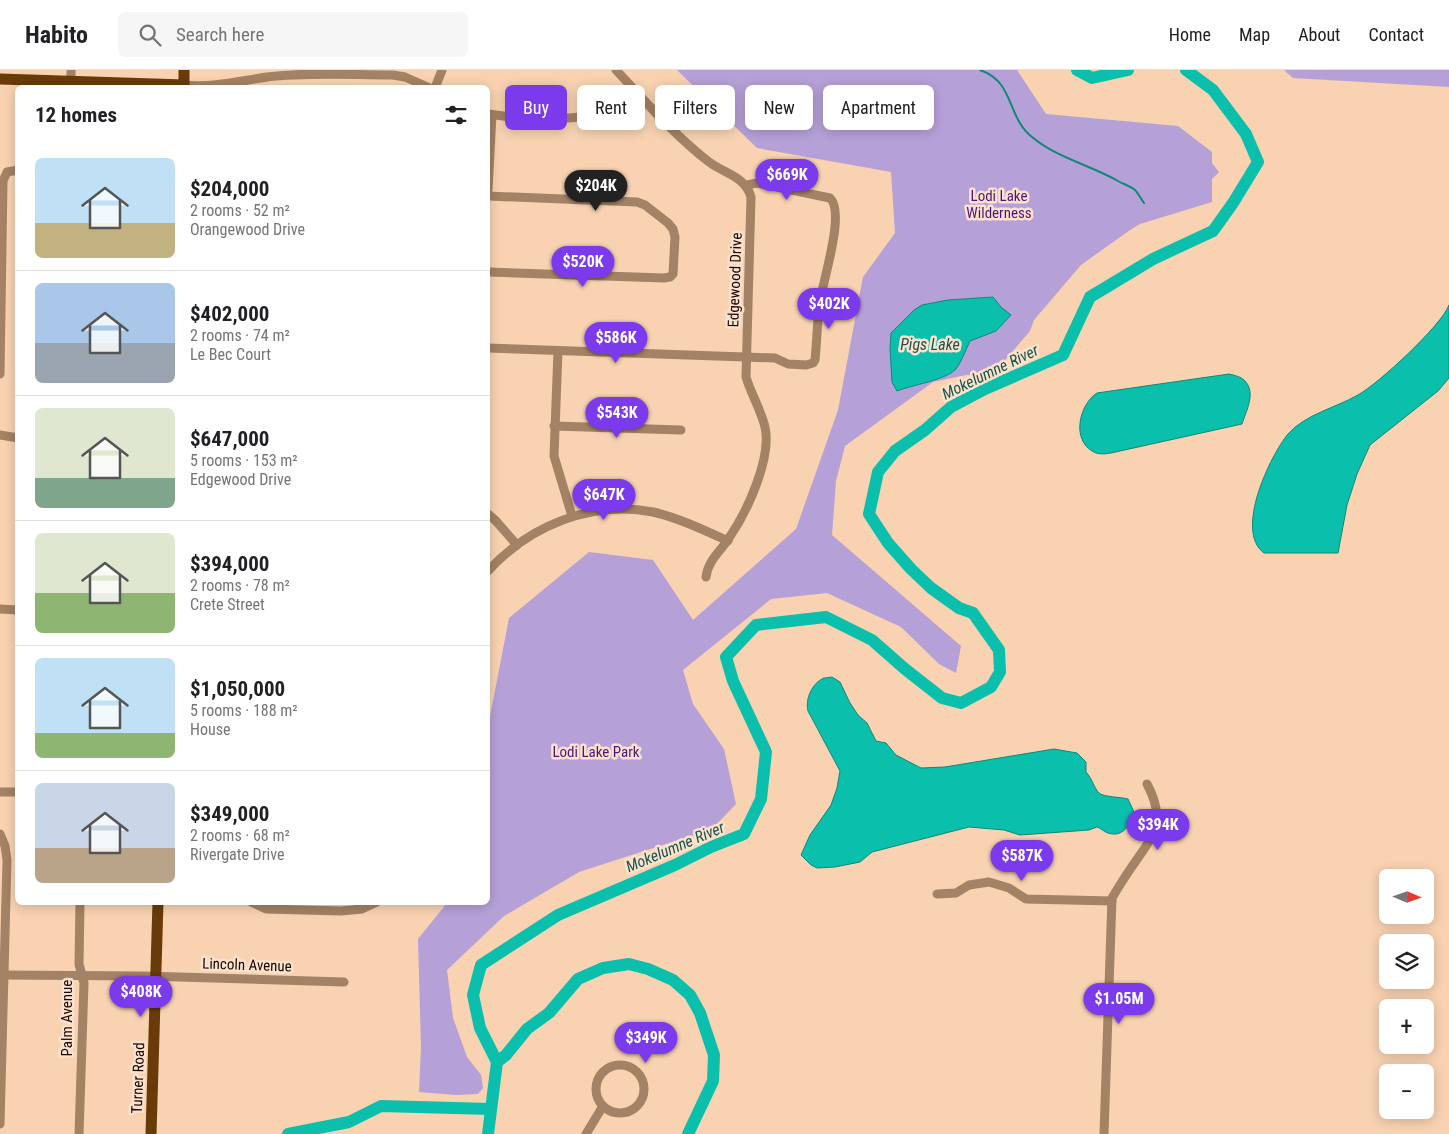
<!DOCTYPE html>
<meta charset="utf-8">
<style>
:root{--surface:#fff;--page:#f6f6f6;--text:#202124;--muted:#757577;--line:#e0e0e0;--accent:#7c3aed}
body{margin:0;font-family:"Roboto Condensed",sans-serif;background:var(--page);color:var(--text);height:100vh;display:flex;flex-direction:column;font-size:19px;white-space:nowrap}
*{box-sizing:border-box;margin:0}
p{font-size:16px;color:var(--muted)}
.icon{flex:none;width:28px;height:28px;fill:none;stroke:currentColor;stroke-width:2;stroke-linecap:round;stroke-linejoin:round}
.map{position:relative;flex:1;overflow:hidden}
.details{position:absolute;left:15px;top:15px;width:475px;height:820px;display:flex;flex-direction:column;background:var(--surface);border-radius:8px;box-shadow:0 2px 12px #0003}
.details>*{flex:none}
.banner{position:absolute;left:505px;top:15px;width:475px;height:45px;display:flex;gap:10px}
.needle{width:32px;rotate:92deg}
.fabs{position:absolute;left:1379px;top:799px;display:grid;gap:10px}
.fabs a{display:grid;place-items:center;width:55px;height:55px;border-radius:8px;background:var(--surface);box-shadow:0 2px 12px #0003;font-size:25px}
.price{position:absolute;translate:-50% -42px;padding:0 11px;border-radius:18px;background:var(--accent);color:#fff;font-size:16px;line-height:32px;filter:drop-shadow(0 1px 2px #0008)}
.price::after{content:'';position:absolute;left:50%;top:30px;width:15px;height:11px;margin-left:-8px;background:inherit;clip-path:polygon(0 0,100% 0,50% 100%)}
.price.selected{background:#222;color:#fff}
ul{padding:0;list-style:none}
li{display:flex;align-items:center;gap:15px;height:125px;padding:0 20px}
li+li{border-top:1px solid var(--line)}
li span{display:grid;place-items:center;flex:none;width:140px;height:100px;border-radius:8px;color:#555}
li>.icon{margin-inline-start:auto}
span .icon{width:60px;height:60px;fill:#fffc;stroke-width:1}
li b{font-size:21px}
h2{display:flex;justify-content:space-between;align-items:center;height:60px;padding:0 20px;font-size:21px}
.tag{padding:0 18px;border-radius:8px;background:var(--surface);box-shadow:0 2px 12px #0003;font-size:18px;line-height:45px}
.tag.selected{background:var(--accent);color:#fff}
header{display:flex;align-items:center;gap:30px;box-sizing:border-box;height:70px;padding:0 25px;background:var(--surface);border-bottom:1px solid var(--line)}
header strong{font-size:24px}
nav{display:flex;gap:28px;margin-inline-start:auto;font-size:18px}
.search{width:350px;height:45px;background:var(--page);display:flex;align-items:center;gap:12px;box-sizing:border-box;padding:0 18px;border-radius:8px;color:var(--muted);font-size:19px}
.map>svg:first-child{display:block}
</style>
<header>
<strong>Habito</strong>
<div class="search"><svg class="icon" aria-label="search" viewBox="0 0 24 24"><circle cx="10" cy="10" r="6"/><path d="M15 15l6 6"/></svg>Search here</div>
<nav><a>Home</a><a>Map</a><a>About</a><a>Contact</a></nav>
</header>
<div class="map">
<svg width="1449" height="1064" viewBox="0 0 1449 1064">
<rect width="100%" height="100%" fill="#f8d2b1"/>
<g fill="#b6a0d8">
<polygon points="677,0 1017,0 1046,44 1178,56 1212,82 1212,93 1219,102 1212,109 1212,132 1140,154 1130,160 1081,195 1034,250 1030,261 999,297 995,298 991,303 966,305 933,312 845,376 836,411 832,465 961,576 956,603 939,594 901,557 827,523 771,529 683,600 693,634 724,679 736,734 712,759 579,802 504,846 447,900 453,948 467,987 481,1005 483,1018 478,1024 455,1025 419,1022 421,977 418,869 447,833 488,832 488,657 509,548 589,482 653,490 693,550 796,459 838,340 863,207 895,163 891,102 757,78"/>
<polygon points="1284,0 1449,0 1449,17 1293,8"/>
</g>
<g fill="#0abfac" stroke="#0f8878">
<path d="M993,227L1001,237L1011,245L996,261L970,271C966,279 962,291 956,299C946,310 912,315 897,321L892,312L890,279L891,263L914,240L922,235L948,230Z"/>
<path d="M1449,235V308L1438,321L1370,375L1357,404L1347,435L1338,483H1264C1234,461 1270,386 1288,364C1306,344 1335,338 1358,325C1378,314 1442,255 1449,235Z"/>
<path d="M1229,304C1234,305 1241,307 1244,310C1257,322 1246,341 1242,354L1111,383C1105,384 1098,385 1092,381C1071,368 1080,334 1097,323Z"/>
<path d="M832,607L840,612L850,633L858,645L867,653L876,671L886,673L896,685L921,698L945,697L1054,679L1077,683L1086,692V702C1093,710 1094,718 1099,723C1103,727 1121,727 1128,729L1134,742C1130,754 1124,768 1108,763C1104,762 1101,758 1097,757L1089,760L1020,765L1004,760L969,757L872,782L860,792L835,797L817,798L811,795L801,785L810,765L831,735L837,718L840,701L808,641C805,629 812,613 824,608C824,608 832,607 832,607Z"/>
</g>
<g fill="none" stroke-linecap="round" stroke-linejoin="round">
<path stroke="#0f8878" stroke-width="2" d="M980,0C1015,12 1006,46 1032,67C1057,88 1090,95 1118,111C1123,114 1130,116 1135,120C1138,123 1141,129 1144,133"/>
<g stroke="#0abfac" stroke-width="12">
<polyline points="1077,0 1092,8 1128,0"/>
<polyline points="288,1064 349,1052 381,1036 491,1039"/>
<polyline points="488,1064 497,992"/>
<polyline points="688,1064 713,1011 714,985 700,943 690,925 673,910 648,899 629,894 603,898 578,909 549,943 527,959 506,985 497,992 480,958 473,925 481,895 558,845 675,795 711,777 744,764 761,729 766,682 733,611 726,587 756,555 826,547 872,570 905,599 942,628 961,633 991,617 1000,602 999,580 973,543 959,538 931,518 911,499 888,473 869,444 878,402 895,381 925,360 951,337 985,319 1063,285 1090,227 1153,189 1213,161 1233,133 1258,92 1246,64 1213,20 1186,0"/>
</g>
<g stroke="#a38265" stroke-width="9">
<path d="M616,0C645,31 674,65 709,92C725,104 745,106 751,127L746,307C751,324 761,340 765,357C772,388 747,442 729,468C721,481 708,490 706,507"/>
<polyline points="71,11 71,0"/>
<path d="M184,15C213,18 239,11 267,7C308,2 352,5 393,5L405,7L430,18"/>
<polyline points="435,18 442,0"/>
<polyline points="488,44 511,47 570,48 591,46 618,36 638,23"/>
<polyline points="488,120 492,45"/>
<polyline points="488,126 637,132 645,135 668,153 673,159 675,167 673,204 670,207 664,208 488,202"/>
<path d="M488,278L745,287L775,288L788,294L806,295L813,293L815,290C817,271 817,252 820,233C822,212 846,143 830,128L757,113L747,115"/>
<polyline points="558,281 554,386 572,446"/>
<polyline points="0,304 3,111 7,102 18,100"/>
<polyline points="554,356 681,360"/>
<polyline points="0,365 18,368"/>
<polyline points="488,444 496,451 517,475"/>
<path d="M488,501C529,456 591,430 653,442C679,448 704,460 728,471"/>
<polyline points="0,539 18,540"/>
<polyline points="0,722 18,722"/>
<polyline points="0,764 5,776 7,790 0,1054"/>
<polyline points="937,824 956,823 969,815 989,812 1009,818 1026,829 1112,831"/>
<polyline points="251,832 266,839 341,841 362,839 377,832"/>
<polyline points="0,905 144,906 344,912"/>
<circle cx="620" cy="1019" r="24"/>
<polyline points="79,1064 84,913 79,894 80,832"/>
<polyline points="586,1064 603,1036"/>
<path d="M1104,1064L1112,828C1118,818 1124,808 1131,798C1152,767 1168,753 1147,714"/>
</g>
<g stroke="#683b08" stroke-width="11">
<polyline points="0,9 184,15"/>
<polyline points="184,18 184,0"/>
<polyline points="151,1064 158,832"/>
</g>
</g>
<g text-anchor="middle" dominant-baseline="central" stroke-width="5" stroke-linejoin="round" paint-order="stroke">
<g font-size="15" fill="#4b167b" stroke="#fce2cc">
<text x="999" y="126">Lodi Lake<tspan x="999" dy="17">Wilderness</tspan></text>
<text x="596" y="682">Lodi Lake Park</text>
</g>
<g font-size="15" fill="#1a0600" stroke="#fce2cc">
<text transform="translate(735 210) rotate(-88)">Edgewood Drive</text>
<text transform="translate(247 895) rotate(2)">Lincoln Avenue</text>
<text transform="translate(67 948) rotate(-90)">Palm Avenue</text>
<text transform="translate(138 1008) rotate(-88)">Turner Road</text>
</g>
<g font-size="16" font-style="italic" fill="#17554c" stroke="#fce2cc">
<text x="930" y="274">Pigs Lake</text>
<text transform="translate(990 302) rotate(-26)">Mokelumne River</text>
<text transform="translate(675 777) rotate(-23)">Mokelumne River</text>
</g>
</g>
</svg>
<div class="fabs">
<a><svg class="needle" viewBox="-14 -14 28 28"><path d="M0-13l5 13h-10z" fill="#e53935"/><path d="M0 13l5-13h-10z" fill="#757577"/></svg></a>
<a><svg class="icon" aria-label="layers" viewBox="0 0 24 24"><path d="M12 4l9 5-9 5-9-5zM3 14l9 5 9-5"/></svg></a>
<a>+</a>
<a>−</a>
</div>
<b class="price" style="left:787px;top:131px">$669K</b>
<b class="price selected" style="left:596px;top:142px">$204K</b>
<b class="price" style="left:583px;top:218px">$520K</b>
<b class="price" style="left:829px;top:260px">$402K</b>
<b class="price" style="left:616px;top:294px">$586K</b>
<b class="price" style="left:617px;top:369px">$543K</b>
<b class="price" style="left:604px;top:451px">$647K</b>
<b class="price" style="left:1158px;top:781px">$394K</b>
<b class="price" style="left:1022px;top:812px">$587K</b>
<b class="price" style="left:141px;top:948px">$408K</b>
<b class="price" style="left:1119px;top:955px">$1.05M</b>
<b class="price" style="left:646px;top:994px">$349K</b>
<div class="banner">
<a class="tag selected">Buy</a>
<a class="tag">Rent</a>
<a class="tag">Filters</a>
<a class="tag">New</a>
<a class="tag">Apartment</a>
</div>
<section class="details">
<h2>12 homes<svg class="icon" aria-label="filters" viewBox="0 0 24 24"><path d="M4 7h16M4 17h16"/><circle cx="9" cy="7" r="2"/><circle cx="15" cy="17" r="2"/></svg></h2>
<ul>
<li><span style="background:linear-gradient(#bfe0f5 65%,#c2b280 0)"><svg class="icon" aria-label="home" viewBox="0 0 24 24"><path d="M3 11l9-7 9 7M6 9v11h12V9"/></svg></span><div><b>$204,000</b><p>2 rooms · 52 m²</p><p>Orangewood Drive</p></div></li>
<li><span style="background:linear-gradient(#a9c7e8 60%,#9aa5b1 0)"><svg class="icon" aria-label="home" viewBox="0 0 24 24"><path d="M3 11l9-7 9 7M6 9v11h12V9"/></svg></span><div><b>$402,000</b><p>2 rooms · 74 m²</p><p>Le Bec Court</p></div></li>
<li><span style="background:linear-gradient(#dfe7d0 70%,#7fa58c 0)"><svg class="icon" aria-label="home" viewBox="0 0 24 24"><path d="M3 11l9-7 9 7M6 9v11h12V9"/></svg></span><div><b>$647,000</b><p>5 rooms · 153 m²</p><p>Edgewood Drive</p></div></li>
<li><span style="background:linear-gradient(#dfe7d0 60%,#8fb573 0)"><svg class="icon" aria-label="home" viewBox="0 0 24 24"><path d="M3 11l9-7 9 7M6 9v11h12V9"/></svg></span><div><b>$394,000</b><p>2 rooms · 78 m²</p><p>Crete Street</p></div></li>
<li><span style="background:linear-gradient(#bfe0f5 75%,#8fb573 0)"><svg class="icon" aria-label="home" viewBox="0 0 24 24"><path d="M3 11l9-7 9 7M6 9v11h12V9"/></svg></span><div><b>$1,050,000</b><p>5 rooms · 188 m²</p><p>House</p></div></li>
<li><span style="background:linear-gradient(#c9d6e8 65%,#b9a48a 0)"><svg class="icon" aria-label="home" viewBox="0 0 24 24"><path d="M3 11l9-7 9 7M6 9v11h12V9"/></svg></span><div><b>$349,000</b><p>2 rooms · 68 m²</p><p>Rivergate Drive</p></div></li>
</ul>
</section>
</div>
